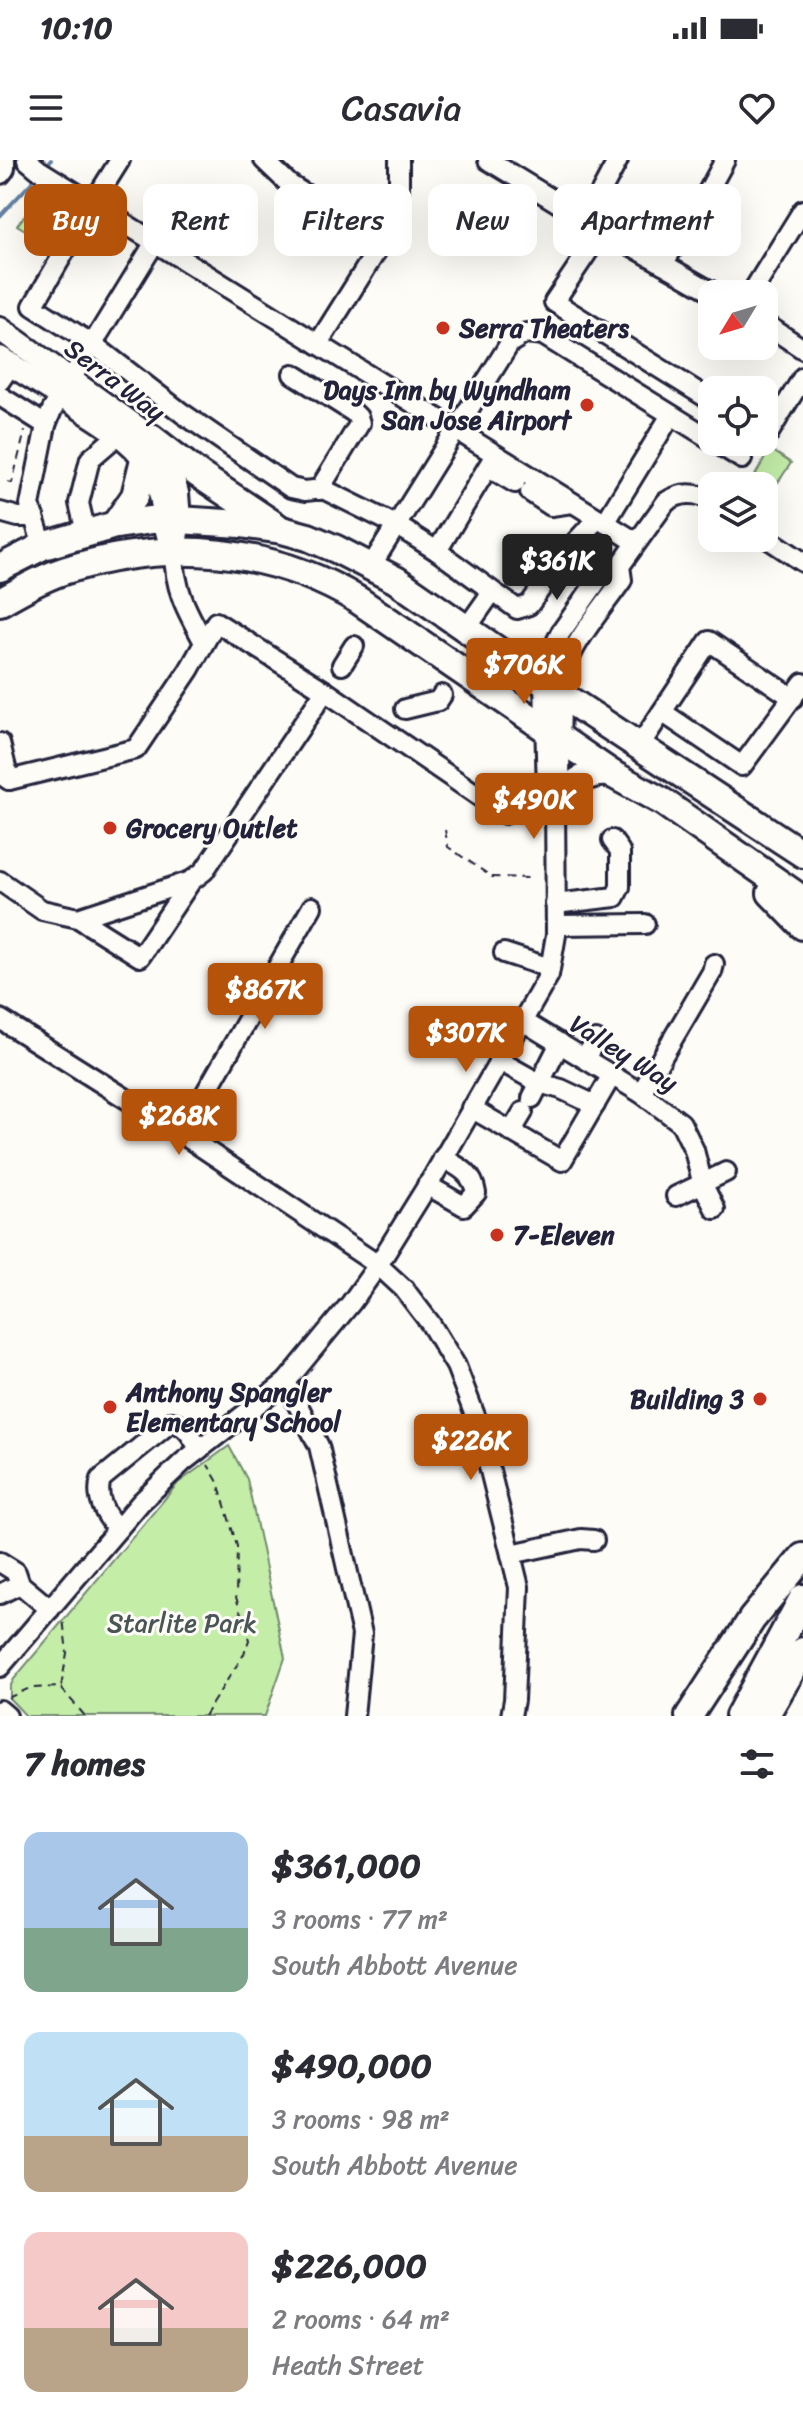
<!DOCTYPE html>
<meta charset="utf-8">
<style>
:root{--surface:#fff;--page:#f7f7f7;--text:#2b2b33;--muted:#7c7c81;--accent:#b45309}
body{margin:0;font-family:Sriracha,sans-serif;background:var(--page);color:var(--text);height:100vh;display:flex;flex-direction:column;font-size:30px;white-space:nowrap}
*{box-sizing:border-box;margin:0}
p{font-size:26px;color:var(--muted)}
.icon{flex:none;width:44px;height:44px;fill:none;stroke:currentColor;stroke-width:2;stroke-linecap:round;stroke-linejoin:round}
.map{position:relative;height:1556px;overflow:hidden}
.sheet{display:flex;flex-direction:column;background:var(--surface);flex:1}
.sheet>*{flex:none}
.hud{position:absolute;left:24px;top:24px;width:756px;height:72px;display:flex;gap:16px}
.needle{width:52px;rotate:232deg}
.controls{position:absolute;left:698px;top:120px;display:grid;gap:16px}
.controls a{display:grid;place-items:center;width:80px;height:80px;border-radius:16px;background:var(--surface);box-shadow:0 8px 32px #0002;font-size:40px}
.price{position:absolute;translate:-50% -68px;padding:0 18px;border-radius:8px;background:var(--accent);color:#fff;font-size:26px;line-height:52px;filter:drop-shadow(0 2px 4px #0008)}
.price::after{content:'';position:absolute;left:50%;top:48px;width:24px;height:18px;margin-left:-12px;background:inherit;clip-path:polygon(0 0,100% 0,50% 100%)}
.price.on{background:#222;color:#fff}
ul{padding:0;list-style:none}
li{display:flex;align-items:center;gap:24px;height:200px;padding:0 24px}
li span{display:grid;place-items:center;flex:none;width:224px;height:160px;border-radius:16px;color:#555}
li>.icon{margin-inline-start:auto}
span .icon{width:96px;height:96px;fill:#fffc;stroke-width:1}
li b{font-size:34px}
h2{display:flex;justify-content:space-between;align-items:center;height:96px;padding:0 24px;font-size:34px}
.tag{padding:0 28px;border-radius:16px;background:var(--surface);box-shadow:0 8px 32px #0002;font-size:28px;line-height:72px}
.tag.on{background:var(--accent);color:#fff}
.status{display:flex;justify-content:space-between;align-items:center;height:56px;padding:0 40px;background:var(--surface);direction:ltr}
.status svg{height:22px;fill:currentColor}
header{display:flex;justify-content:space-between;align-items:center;height:104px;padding:0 24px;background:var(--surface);font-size:36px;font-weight:600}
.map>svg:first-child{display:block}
</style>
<div class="status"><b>10:10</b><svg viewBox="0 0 49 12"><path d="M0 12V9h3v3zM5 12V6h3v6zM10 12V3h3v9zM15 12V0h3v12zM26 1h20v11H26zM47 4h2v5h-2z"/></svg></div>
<header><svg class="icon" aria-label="menu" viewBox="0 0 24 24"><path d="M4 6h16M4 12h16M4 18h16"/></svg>Casavia<svg class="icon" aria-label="heart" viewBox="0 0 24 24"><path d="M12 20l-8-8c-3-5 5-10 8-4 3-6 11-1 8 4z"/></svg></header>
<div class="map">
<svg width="803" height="1556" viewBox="0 0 803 1556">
<rect width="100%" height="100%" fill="#fdfcf7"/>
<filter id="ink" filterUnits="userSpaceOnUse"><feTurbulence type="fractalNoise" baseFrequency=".0125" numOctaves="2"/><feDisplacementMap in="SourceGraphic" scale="16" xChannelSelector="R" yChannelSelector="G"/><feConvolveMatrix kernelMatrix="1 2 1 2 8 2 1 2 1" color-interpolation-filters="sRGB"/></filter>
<g filter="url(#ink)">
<g fill="#c4eda8" stroke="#738872" stroke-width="2">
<polygon points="45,31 73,46 77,53 55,88 17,65"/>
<polygon points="770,289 791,303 764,343 764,326 749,326"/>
<polygon points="229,1286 247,1319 285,1498 265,1556 26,1556 10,1539 10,1527 14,1519 178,1323"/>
</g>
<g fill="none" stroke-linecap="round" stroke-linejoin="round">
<g stroke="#6281a3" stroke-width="4">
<polyline points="50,1 51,0"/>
<polyline points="0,56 32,22"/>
</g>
<g stroke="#22223b" stroke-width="24">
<g id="minor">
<polyline points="27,0 39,10 636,382"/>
<polyline points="120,0 93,43 33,146 94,185 182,253 291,328 305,331 323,329 396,365 437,391 517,449 529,445 570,388 597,359"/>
<polyline points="264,0 289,24 382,83"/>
<polyline points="488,0 586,60 716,134"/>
<polyline points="586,60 618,0"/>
<polyline points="603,69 554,142 712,241"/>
<polyline points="663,104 700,46 725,0"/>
<polyline points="751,134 803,50"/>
<polyline points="764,163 803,189"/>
<polyline points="318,184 389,71 399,49 399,0"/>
<polyline points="293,214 353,252 358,257 360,263 319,330"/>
<polyline points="0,221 11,205"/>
<polyline points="0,236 46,265"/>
<polyline points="764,274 767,276 803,217"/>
<polyline points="715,282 742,299"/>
<polyline points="488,307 515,323"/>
<polyline points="530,332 551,346 572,343"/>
<polyline points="0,352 18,357 34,357"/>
<polyline points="605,363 671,255"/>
<polyline points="86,373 79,343 90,299 119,274"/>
<polyline points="764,376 803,402"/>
<polyline points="43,386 30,345 46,265 52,250 155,82"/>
<path d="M174,391C174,428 186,450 204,482"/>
<polyline points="437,391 495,295"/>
<polyline points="371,406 510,183 526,173 543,175 712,280"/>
<polyline points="466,469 492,432"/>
<polyline points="342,505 354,486"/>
<polyline points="405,549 438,541 442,535"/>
<polyline points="662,552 742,606 803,523"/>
<polyline points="0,583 9,620"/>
<polyline points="640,585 709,481 793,538"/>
<polyline points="0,614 9,620 136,589 189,510 216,462 325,531 505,654 512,639 555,640"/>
<polyline points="555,640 547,631 544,523 547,500 561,472 606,408 620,406"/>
<polyline points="0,721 42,750 78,758 140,797 191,721 204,711 325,531"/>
<polyline points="555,744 615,737 620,727 620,691 612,680"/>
<polyline points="78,758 191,721"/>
<polyline points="556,765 645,764"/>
<polyline points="504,793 550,808"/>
<polyline points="0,859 182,974 378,1105 404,1129 430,1163 456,1206 479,1266 519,1427 514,1540 511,1556"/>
<polyline points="521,860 641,933 681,963 694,990 703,1025 715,1049"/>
<polyline points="585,898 596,880"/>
<polyline points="498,900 539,923 561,929 595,945"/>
<polyline points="641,933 712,812 714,804"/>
<polyline points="532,938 560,883"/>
<polyline points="471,948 562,1001 612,915"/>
<polyline points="511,972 523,952"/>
<polyline points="182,974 312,747"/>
<path d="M427,1025L464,1046L476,1033C473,1013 459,1007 443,998"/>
<polyline points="676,1036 726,1012"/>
<polyline points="286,1222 319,1286 362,1474 354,1556"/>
<path d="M118,1369C105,1356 95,1337 101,1319L171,1262C186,1264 192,1276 199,1289"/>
<polyline points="511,1394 581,1379 594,1380"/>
<polyline points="0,1402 16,1412 20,1424 50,1449"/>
<polyline points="0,1434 20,1424"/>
<path d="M0,1507L141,1342L183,1302L286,1222L351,1143L378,1105L434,1015L549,815L556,775L555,640L560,630C561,595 557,529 570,498C578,476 608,441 622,420L620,406L666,342C682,331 696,332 712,341"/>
<polyline points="0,1550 7,1556"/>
</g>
</g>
<g stroke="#22223b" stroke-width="28">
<g id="major">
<polyline points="0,12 3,8 3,0"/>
<polyline points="0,169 150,277 170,309 177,333 179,360 174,391"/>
<path d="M0,198C27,215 53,231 80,248C108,266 138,283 154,314C164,333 162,355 168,375"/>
</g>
</g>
<g stroke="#22223b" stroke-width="32">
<g id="highway">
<polyline points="150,277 198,314 276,366"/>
<polyline points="115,365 135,336 144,299"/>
<polyline points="0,408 43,386 115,365 151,360 179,360 241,364 282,370 308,377 336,389 396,420 563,536 803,694"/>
<path d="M0,442C23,429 47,415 73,408C169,379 272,388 358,440L612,614L663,642L803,740"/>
<path d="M555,640C571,626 589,608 612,614"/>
<polyline points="771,733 803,766"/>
<polyline points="689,1556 752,1459 803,1397"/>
<polyline points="739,1556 803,1438"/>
<polyline points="765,1556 803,1491"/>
</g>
</g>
<g stroke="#22223b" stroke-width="2" stroke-dasharray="8 6" stroke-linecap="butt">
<polyline points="8,322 12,323 25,271"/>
<polyline points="445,670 448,687 492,717 532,718"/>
<polyline points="61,1528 85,1556"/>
<polyline points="8,1538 30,1528 61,1527 67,1493 63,1458"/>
<polyline points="204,1556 244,1494 249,1480 236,1437 237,1386 218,1322 208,1305"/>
</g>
<use href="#minor" stroke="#fdfcf7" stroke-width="18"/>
<use href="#major" stroke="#fdfcf7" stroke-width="22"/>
<use href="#highway" stroke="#fdfcf7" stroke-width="26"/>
</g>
</g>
<g fill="#c8321e" stroke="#fdfcf7" stroke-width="3">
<circle cx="443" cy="168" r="8"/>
<circle cx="587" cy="245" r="8"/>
<circle cx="110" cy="668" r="8"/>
<circle cx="497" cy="1075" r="8"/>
<circle cx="760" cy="1239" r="8"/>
<circle cx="110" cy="1247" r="8"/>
</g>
<g text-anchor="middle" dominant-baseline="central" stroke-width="6" stroke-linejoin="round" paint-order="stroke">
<g font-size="26" font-weight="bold" fill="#22223b" stroke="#fdfcf7" text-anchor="start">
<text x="459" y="168">Serra Theaters</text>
<text x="571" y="230" text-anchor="end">Days Inn by Wyndham<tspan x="571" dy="30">San Jose Airport</tspan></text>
<text x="126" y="668">Grocery Outlet</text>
<text x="513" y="1075">7-Eleven</text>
<text x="126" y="1232">Anthony Spangler<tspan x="126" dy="30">Elementary School</tspan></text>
<text x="744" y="1239" text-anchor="end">Building 3</text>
</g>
<g font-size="26" fill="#22223b" stroke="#fdfcf7">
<text transform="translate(115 220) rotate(37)">Serra Way</text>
<text transform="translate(624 893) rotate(32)">Valley Way</text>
</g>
<g font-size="26" fill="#4a5556" stroke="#fdfcf7">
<text x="182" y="1463">Starlite Park</text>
</g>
</g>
</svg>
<div class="controls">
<a><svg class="needle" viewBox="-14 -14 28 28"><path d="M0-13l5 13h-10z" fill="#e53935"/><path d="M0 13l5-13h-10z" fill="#7c7c81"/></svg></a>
<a><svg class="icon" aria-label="locate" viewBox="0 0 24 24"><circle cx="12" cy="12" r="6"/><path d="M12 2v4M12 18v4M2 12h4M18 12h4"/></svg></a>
<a><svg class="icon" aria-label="layers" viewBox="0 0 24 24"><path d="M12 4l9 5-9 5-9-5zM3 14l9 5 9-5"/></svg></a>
</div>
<b class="price on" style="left:557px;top:442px">$361K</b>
<b class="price" style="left:524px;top:546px">$706K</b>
<b class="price" style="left:534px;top:681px">$490K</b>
<b class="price" style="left:265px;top:871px">$867K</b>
<b class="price" style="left:466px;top:914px">$307K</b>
<b class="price" style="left:179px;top:997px">$268K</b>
<b class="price" style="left:471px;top:1322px">$226K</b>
<div class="hud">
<a class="tag on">Buy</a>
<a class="tag">Rent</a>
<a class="tag">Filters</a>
<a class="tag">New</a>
<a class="tag">Apartment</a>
</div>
</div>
<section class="sheet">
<h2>7 homes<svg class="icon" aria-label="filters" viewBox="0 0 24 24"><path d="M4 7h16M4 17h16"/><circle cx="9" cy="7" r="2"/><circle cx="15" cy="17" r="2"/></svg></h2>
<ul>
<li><span style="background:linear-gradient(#a9c7e8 60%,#7fa58c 0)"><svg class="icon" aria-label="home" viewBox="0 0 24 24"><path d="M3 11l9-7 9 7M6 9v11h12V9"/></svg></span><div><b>$361,000</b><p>3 rooms · 77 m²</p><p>South Abbott Avenue</p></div></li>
<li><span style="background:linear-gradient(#bfe0f5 65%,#b9a48a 0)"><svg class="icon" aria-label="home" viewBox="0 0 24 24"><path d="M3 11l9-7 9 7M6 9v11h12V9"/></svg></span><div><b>$490,000</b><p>3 rooms · 98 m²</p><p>South Abbott Avenue</p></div></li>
<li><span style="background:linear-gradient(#f6c9c9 60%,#b9a48a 0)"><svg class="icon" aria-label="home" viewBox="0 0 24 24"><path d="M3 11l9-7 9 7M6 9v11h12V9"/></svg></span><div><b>$226,000</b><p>2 rooms · 64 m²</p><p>Heath Street</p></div></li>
</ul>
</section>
